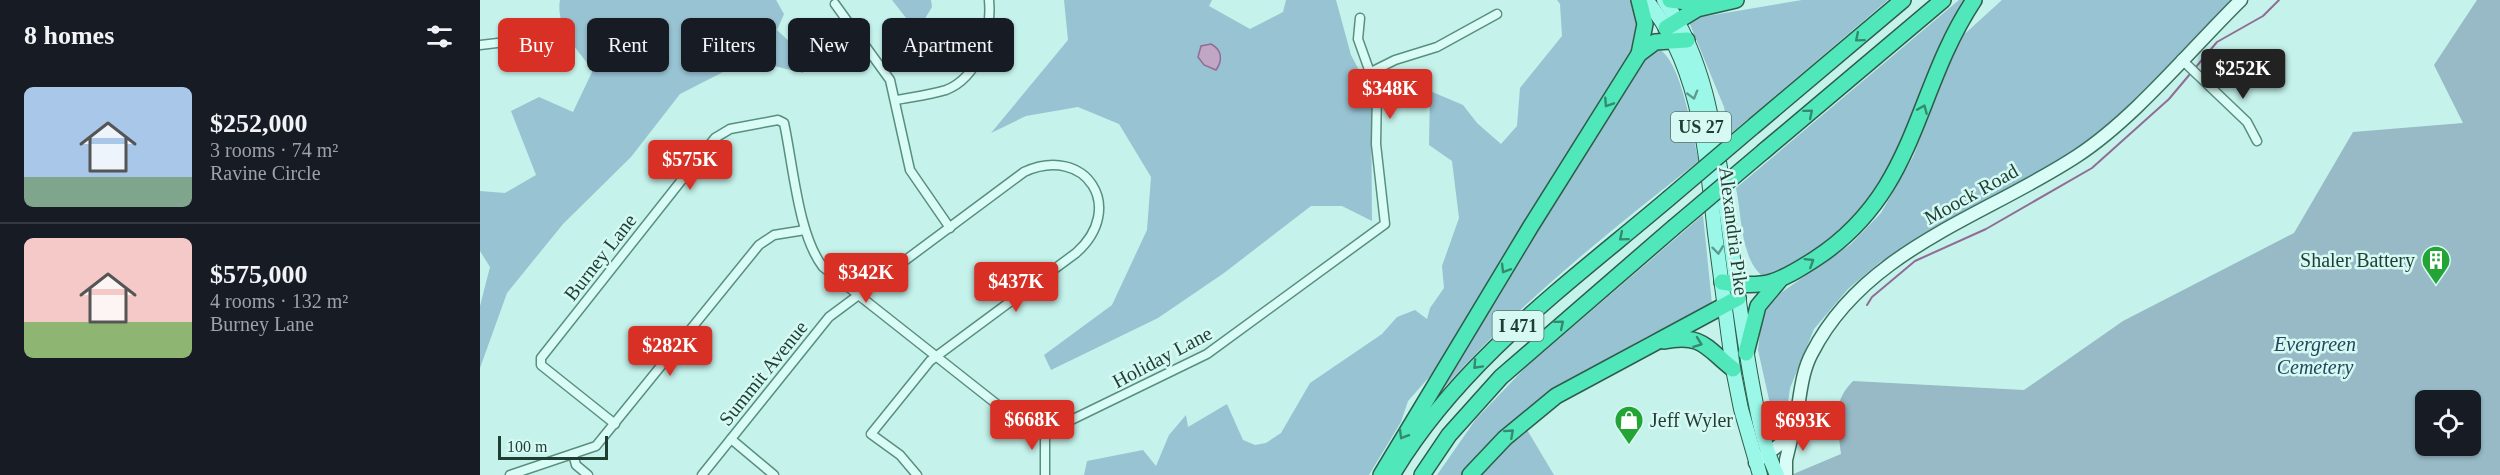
<!DOCTYPE html>
<meta charset="utf-8">
<style>
:root{--surface:#171b24;--page:#20242c;--text:#f1f3f6;--muted:#9ea1a6;--line:#363941;--accent:#d93025}
body{margin:0;font-family:"Times New Roman",serif;background:var(--page);color:var(--text);height:100vh;display:flex;flex-direction:column;font-size:22px;white-space:nowrap}
*{box-sizing:border-box;margin:0}
p{font-size:20px;color:var(--muted)}
.icon{flex:none;width:33px;height:33px;fill:none;stroke:currentColor;stroke-width:2;stroke-linecap:round;stroke-linejoin:round}
.map{position:relative;flex:1;overflow:hidden}
.details{display:flex;flex-direction:column;background:var(--surface);width:480px}
.details>*{flex:none}
.top-card{position:absolute;left:18px;top:18px;width:570px;height:54px;display:flex;gap:12px}
.fabs{position:absolute;left:1935px;top:390px;display:grid;gap:12px}
.fabs a{display:grid;place-items:center;width:66px;height:66px;border-radius:9px;background:var(--surface);box-shadow:0 2px 4px #0004;font-size:30px}
.scale{position:absolute;left:18px;bottom:15px;width:110px;box-sizing:border-box;padding-left:6px;border:3px solid #1e3e32;border-top:0;font-size:16px;line-height:21px;white-space:nowrap;color:#1e3e32;-webkit-text-stroke:4px #d6f9f4;paint-order:stroke}
.price{position:absolute;translate:-50% -51px;padding:0 14px;border-radius:6px;background:var(--accent);color:#fff;font-size:20px;line-height:39px;filter:drop-shadow(0 2px 3px #0008)}
.price::after{content:'';position:absolute;left:50%;top:36px;width:18px;height:14px;margin-left:-9px;background:inherit;clip-path:polygon(0 0,100% 0,50% 100%)}
.price.on{background:#222;color:#fff}
ul{padding:0;list-style:none}
li{display:flex;align-items:center;gap:18px;height:150px;padding:0 24px}
li+li{border-top:2px solid var(--line)}
li span{display:grid;place-items:center;flex:none;width:168px;height:120px;border-radius:9px;color:#555}
li>.icon{margin-inline-start:auto}
span .icon{width:72px;height:72px;fill:#fffc;stroke-width:1}
li b{font-size:26px}
h2{display:flex;justify-content:space-between;align-items:center;height:72px;padding:0 24px;font-size:26px}
.pill{padding:0 21px;border-radius:9px;background:var(--surface);box-shadow:0 2px 4px #0004;font-size:21px;line-height:54px}
.pill.on{background:var(--accent);color:#fff}
main{display:flex;flex:1;min-height:0}
.map>svg:first-child{display:block}
</style>
<main>
<section class="details">
<h2>8 homes<svg class="icon" aria-label="filters" viewBox="0 0 24 24"><path d="M4 7h16M4 17h16"/><circle cx="9" cy="7" r="2"/><circle cx="15" cy="17" r="2"/></svg></h2>
<ul>
<li><span style="background:linear-gradient(#a9c7e8 75%,#7fa58c 0)"><svg class="icon" aria-label="home" viewBox="0 0 24 24"><path d="M3 11l9-7 9 7M6 9v11h12V9"/></svg></span><div><b>$252,000</b><p>3 rooms · 74 m²</p><p>Ravine Circle</p></div></li>
<li><span style="background:linear-gradient(#f6c9c9 70%,#8fb573 0)"><svg class="icon" aria-label="home" viewBox="0 0 24 24"><path d="M3 11l9-7 9 7M6 9v11h12V9"/></svg></span><div><b>$575,000</b><p>4 rooms · 132 m²</p><p>Burney Lane</p></div></li>
</ul>
</section>
<div class="map">
<svg width="2020" height="475" viewBox="0 0 2020 475">
<rect width="100%" height="100%" fill="#c5f2eb"/>
<g fill="#98c3d2">
<path d="M80,0H296L304,14L297,30L328,59L323,73L278,62L271,43L241,44L249,69L200,94L151,157L83,224L27,293L0,368V306L10,267L0,251V191L25,193L56,175L31,111L59,97L93,112L113,70C98,51 75,26 80,0Z"/>
<polygon points="412,0 451,0 452,7 437,32"/>
<polygon points="584,0 732,0 729,6 770,29 803,12 806,0 856,0 871,55 891,93 892,221 862,206 831,206 744,273 678,318 571,370 564,355 632,305 667,230 671,177 639,124 598,107 546,116 511,133 588,40"/>
<polygon points="1077,0 1152,0 1160,19 1154,49 952,374 928,401 921,422 889,475 604,475 607,461 663,450 676,466 689,435 706,415 708,427 747,404 763,440 775,445 786,443 801,433 830,383 902,334 917,317 935,310 947,319 950,308 964,288 962,266 979,218 972,161 949,145 950,91 983,105 997,123 1021,144 1037,126 1040,88 1082,36 1080,4"/>
<polygon points="1322,0 1408,0 1249,135 1244,107 1209,22 1215,18"/>
<path d="M1479,0H1488L1411,172L1390,204L1356,238L1285,278C1260,261 1262,215 1256,188Z"/>
<polygon points="1522,0 1755,0 1626,127 1585,161 1400,262 1368,289 1334,329 1310,388 1305,425 1301,426 1295,422 1292,413 1278,350 1281,323 1287,309 1302,292 1371,244 1401,213 1433,157 1479,39"/>
<path d="M1177,48C1202,59 1212,135 1219,161C1118,240 1014,323 934,424L1168,52Z"/>
<polygon points="1223,215 1232,304 1166,337 1068,392 1028,426 982,475 957,475 996,419 1044,369"/>
<polygon points="1046,428 1074,475 997,475"/>
</g>
<path fill="#97bac6" fill-rule="evenodd" d="M1997,0H2020V475H1311L1361,454C1358,425 1350,404 1373,381L1544,390L1643,321L1814,233L1873,132L1983,123L1954,65ZM1946,400H1990V446H1946Z"/>
<path fill="#c1a7c5" stroke="#906d95" stroke-width="1.5" d="M731,44C742,50 743,60 736,70L724,65L718,57L721,46Z"/>
<g fill="none" stroke-linecap="round" stroke-linejoin="round">
<polyline stroke="#906d95" stroke-width="2" points="1387,305 1392,297 1435,261 1506,229 1612,168 1689,99 1737,42 1783,16 1799,0"/>
<g stroke="#598f7e" stroke-width="11">
<g id="minor">
<polyline points="355,4 410,80 430,170 470,228"/>
<polyline points="0,45 87,35"/>
<polyline points="1701,59 1767,122 1777,141"/>
<polyline points="891,72 915,60 957,47 1017,14"/>
<path d="M416,100C432,97 450,95 466,90C499,77 512,33 509,0"/>
<path d="M135,424L61,365V358L235,138L250,129L298,120L304,123C313,164 318,235 343,267L533,417L555,426L581,425L727,354L905,224L896,144L897,92L878,39L880,18"/>
<polyline points="251,439 294,475"/>
<polyline points="93,454 96,465 108,475"/>
<polyline points="30,475 116,446 279,245 294,235 325,230"/>
<path d="M222,475L349,317L544,172C606,144 647,208 596,253L450,361L391,434L420,455L437,475"/>
<polyline points="565,475 565,427"/>
</g>
</g>
<g stroke="#3c715e" stroke-width="15">
<g id="secondary">
<polyline points="1279,421 1301,432 1314,428"/>
<path d="M1275,463L1311,436C1321,409 1318,379 1332,353C1385,249 1506,216 1597,156C1655,118 1711,49 1761,0"/>
<polyline points="1306,475 1306,460 1312,435"/>
</g>
</g>
<g stroke="#2d5d4a" stroke-width="16">
<g id="primary">
<path d="M1166,0C1220,64 1226,154 1235,233C1241,278 1247,323 1253,369L1261,409L1280,475"/>
<path d="M1184,0C1224,57 1234,126 1244,194C1253,255 1260,317 1271,378C1277,411 1283,445 1297,475"/>
</g>
</g>
<g stroke="#2d5d4a" stroke-width="18">
<g id="motorway">
<polyline points="1159,0 1165,24 1159,54"/>
<polyline points="1190,0 1224,4"/>
<polyline points="1186,28 1217,9 1256,0"/>
<polyline points="1275,125 1423,0"/>
<polyline points="1284,151 1463,0"/>
<path d="M1242,282C1285,289 1298,283 1335,259C1438,192 1433,92 1494,0"/>
<path d="M1184,341C1223,333 1227,349 1253,369"/>
<polyline points="1266,353 1278,306 1299,281"/>
<polyline points="901,475 1051,226 1159,54 1175,42 1207,40"/>
<path d="M912,475C979,362 1089,283 1188,199"/>
<polyline points="942,475 969,435 1021,377 1193,228"/>
<polyline points="990,475 1025,438 1076,396 1258,298"/>
</g>
</g>
<use href="#minor" stroke="#dafcf6" stroke-width="8"/>
<use href="#secondary" stroke="#dafcf6" stroke-width="12"/>
<use href="#primary" stroke="#9bf8e8" stroke-width="14"/>
<use href="#motorway" stroke="#50e8ba" stroke-width="15"/>
<g stroke="#2d5d4a" stroke-width="18" stroke-linecap="butt">
<g id="motorway-bridge">
<polyline points="1188,199 1275,125"/>
<polyline points="1193,228 1284,151"/>
</g>
</g>
<use href="#motorway-bridge" stroke="#50e8ba" stroke-width="15"/>
</g>
<defs><path id="oneway-chevron" d="M-2-3.5L2.5 0L-2 3.5" fill="none" stroke-width="1.6" stroke-linecap="round" stroke-linejoin="round" transform="scale(1.5)"/></defs>
<g stroke="#348a6f">
<use href="#oneway-chevron" transform="translate(1379 38) rotate(140)"/>
<use href="#oneway-chevron" transform="translate(1128 103) rotate(123)"/>
<use href="#oneway-chevron" transform="translate(1443 109) rotate(-67)"/>
<use href="#oneway-chevron" transform="translate(1329 113) rotate(-40)"/>
<use href="#oneway-chevron" transform="translate(1143 237) rotate(140)"/>
<use href="#oneway-chevron" transform="translate(1330 262) rotate(-32)"/>
<use href="#oneway-chevron" transform="translate(1025 269) rotate(121)"/>
<use href="#oneway-chevron" transform="translate(1080 324) rotate(-40)"/>
<use href="#oneway-chevron" transform="translate(1218 343) rotate(20)"/>
<use href="#oneway-chevron" transform="translate(997 365) rotate(133)"/>
<use href="#oneway-chevron" transform="translate(1030 433) rotate(-42)"/>
<use href="#oneway-chevron" transform="translate(923 435) rotate(121)"/>
</g>
<g stroke="#5c9b8d">
<use href="#oneway-chevron" transform="translate(1213 95) rotate(74)"/>
<use href="#oneway-chevron" transform="translate(1238 250) rotate(83)"/>
</g>
<defs>
<g id="building-pin" transform="scale(1.5)"><path d="M0 17L-7.5 6A9.5 9.5 0 1 1 7.5 6Z" fill="#23a435" stroke="#d6f9f4"/><path d="M-4-6H4V6H1V3H-1V6H-4ZM-2.5-4.3h1.7v1.8h-1.7ZM.8-4.3h1.7v1.8H.8ZM-2.5-1h1.7V.8h-1.7ZM.8-1h1.7V.8H.8Z" fill="#fff"/></g>
<g id="shop-pin" transform="scale(1.5)"><path d="M0 17L-7.5 6A9.5 9.5 0 1 1 7.5 6Z" fill="#23a435" stroke="#d6f9f4"/><path d="M-5-2.5h2.3a2.7 3.5 0 0 1 5.4 0H5L5.5 6h-11ZM-1.5-2.5h3a1.5 2.3 0 0 0-3 0Z" fill="#fff"/></g>
</defs>
<g fill-rule="evenodd">
<use href="#building-pin" x="1956" y="260"/>
<use href="#shop-pin" x="1149" y="420"/>
</g>
<g text-anchor="middle" dominant-baseline="central" stroke-width="5" stroke-linejoin="round" paint-order="stroke">
<g fill="#d6f9f4" stroke="#55766c" stroke-width="1.5">
<rect x="1191" y="112" width="60" height="30" rx="4.5"/>
<rect x="1012.5" y="311" width="51" height="30" rx="4.5"/>
</g>
<g font-size="18" font-weight="bold" fill="#1e3e32">
<text x="1221" y="127">US 27</text>
<text x="1038" y="326">I 471</text>
</g>
<g font-size="20" fill="#1e3e32" stroke="#d6f9f4">
<text transform="translate(1491 194) rotate(-29)">Moock Road</text>
<text transform="translate(1254 231) rotate(83)">Alexandria Pike</text>
<text transform="translate(120 257) rotate(-52)">Burney Lane</text>
<text transform="translate(682 357) rotate(-28)">Holiday Lane</text>
<text transform="translate(283 373) rotate(-51)">Summit Avenue</text>
</g>
<g font-size="20" fill="#1e3e32" stroke="#d6f9f4" text-anchor="end">
<text x="1935" y="260">Shaler Battery</text>
<text x="1170" y="420" text-anchor="start">Jeff Wyler</text>
</g>
<g font-size="20" font-style="italic" fill="#23465c" stroke="#d6f9f4">
<text x="1835" y="344">Evergreen<tspan x="1835" dy="23">Cemetery</tspan></text>
</g>
</g>
</svg>
<div class="fabs">
<a><svg class="icon" aria-label="locate" viewBox="0 0 24 24"><circle cx="12" cy="12" r="6"/><path d="M12 2v4M12 18v4M2 12h4M18 12h4"/></svg></a>
</div>
<div class="scale">100 m</div>
<b class="price on" style="left:1763px;top:100px">$252K</b>
<b class="price" style="left:910px;top:120px">$348K</b>
<b class="price" style="left:210px;top:191px">$575K</b>
<b class="price" style="left:386px;top:304px">$342K</b>
<b class="price" style="left:536px;top:313px">$437K</b>
<b class="price" style="left:190px;top:377px">$282K</b>
<b class="price" style="left:552px;top:451px">$668K</b>
<b class="price" style="left:1323px;top:452px">$693K</b>
<div class="top-card">
<a class="pill on">Buy</a>
<a class="pill">Rent</a>
<a class="pill">Filters</a>
<a class="pill">New</a>
<a class="pill">Apartment</a>
</div>
</div>
</main>
